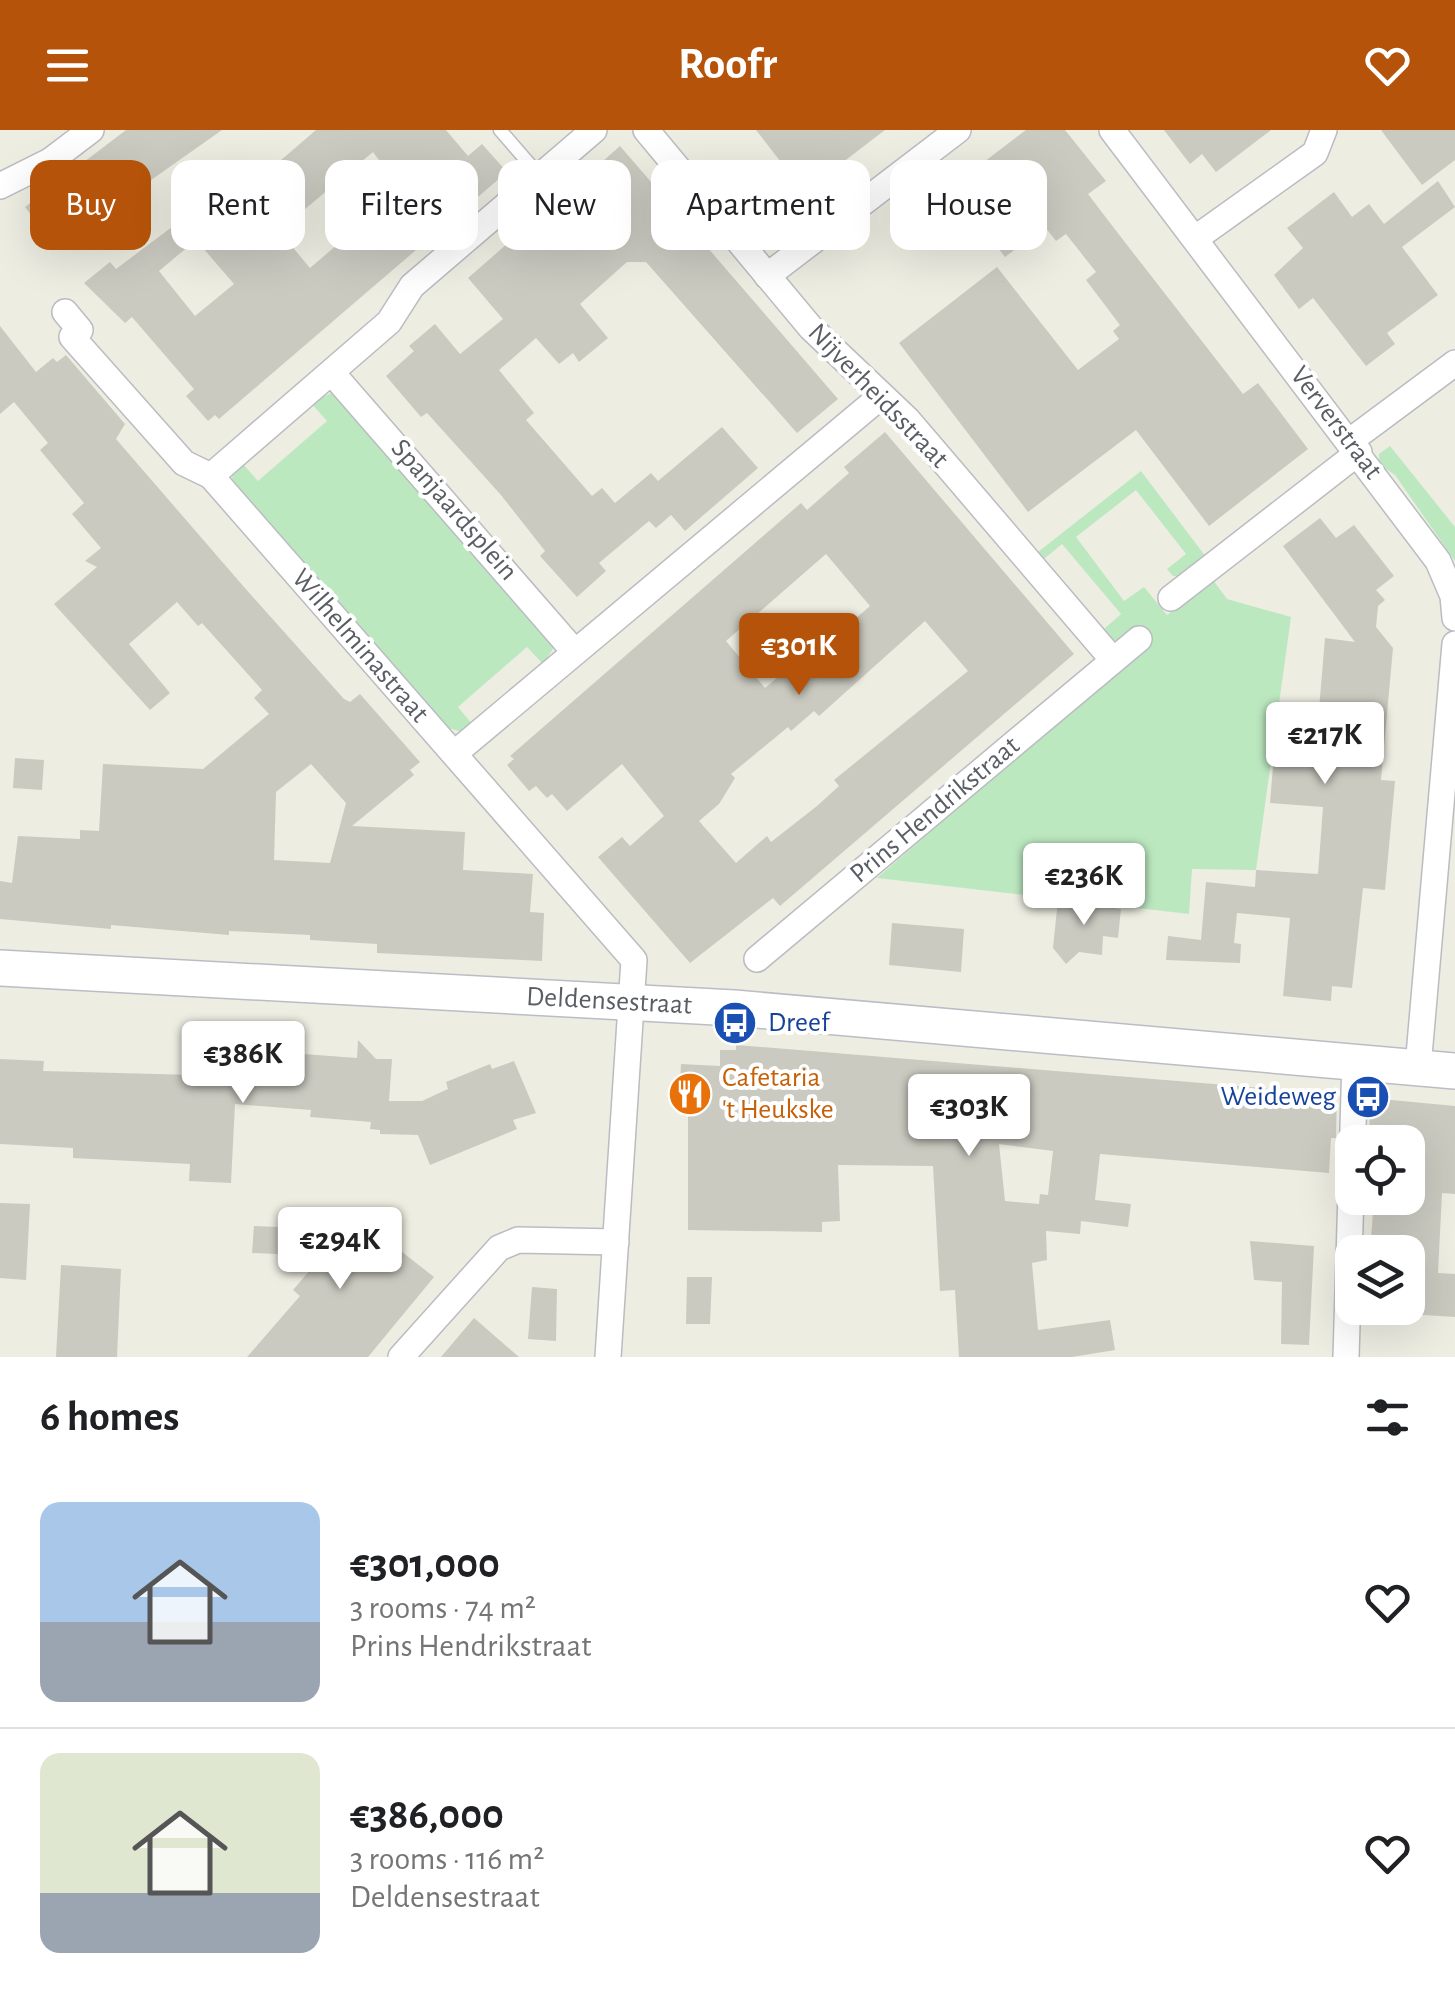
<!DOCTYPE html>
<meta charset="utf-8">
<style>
:root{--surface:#fff;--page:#f6f6f6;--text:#202124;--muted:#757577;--line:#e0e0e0;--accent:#b45309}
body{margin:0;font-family:"Alegreya Sans",sans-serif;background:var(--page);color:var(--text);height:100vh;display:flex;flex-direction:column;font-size:38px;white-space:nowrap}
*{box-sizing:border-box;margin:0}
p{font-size:32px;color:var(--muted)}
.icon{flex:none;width:55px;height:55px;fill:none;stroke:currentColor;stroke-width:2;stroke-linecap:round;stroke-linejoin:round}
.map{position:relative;height:1227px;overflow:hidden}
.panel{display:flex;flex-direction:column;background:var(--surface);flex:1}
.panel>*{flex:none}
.guide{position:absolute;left:30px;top:30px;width:1395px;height:90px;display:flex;gap:20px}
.tools{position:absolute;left:1335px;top:995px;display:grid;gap:20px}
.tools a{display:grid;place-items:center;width:90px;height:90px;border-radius:20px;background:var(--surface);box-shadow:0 10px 40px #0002;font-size:50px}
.price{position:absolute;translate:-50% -85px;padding:0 22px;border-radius:10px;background:#fff;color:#222;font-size:32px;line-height:65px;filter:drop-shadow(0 2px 5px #0008)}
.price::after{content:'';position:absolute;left:50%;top:60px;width:30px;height:22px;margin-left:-15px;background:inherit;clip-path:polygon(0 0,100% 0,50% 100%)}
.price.active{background:var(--accent);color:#fff}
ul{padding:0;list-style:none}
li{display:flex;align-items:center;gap:30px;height:250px;padding:0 40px}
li+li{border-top:2px solid var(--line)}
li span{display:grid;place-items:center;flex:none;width:280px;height:200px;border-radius:20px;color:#555}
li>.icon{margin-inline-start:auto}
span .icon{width:120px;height:120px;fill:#fffc;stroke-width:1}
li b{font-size:42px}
h2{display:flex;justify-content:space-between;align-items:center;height:120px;padding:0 40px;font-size:42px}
.tag{padding:0 35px;border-radius:20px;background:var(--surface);box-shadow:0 10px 40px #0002;font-size:35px;line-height:90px}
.tag.active{background:var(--accent);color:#fff}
header{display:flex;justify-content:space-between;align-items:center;height:130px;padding:0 40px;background:var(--accent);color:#fff;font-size:45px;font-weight:600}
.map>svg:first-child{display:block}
</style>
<header><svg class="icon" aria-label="menu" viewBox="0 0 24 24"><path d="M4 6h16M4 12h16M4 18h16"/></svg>Roofr<svg class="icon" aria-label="heart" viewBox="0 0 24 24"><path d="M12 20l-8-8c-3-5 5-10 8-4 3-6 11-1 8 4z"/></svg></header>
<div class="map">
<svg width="1455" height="1227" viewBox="0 0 1455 1227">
<rect width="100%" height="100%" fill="#eeede2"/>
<g fill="#bce8c0">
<polygon points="331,263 342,265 555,516 543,534 527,517 458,577 473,595 463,602 448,598 232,349 233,340 242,333 258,351 327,291 311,273"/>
<polygon points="1390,316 1455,397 1455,431 1395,345 1379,334 1379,324"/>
<polygon points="1141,341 1206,427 1181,446 1173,446 1167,439 1186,424 1136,360 1076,407 1124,471 1144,457 1167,485 1213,450 1227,469 1291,487 1256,740 1192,739 1189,784 877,748 1147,514 1112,510 1103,500 1121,484 1062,414 1044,429 1038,422"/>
</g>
<g fill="#cbcac1" fill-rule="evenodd">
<polygon points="126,0 222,0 76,103 67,90 47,106 25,77"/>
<path d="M316,0H446L468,26L482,14L507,42L219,289L215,285L208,291L186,266L194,259L132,187L125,193L84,153L110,132L116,139L241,45L250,57ZM373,22L401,60L310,138L279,101ZM196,110L234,154L195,186L159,141Z"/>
<polygon points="756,0 885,0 804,62"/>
<polygon points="1026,0 1065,0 1106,51 1088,64 1117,102 1243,264 1258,253 1308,319 1209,396 1136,300 1028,382 899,213 997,137 1078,240 1119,209 1113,201 1120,195 1086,150 1096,142 1066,104 1056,111 1045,97 1005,127 951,57"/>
<polygon points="1164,0 1271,0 1216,42 1202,24 1190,34"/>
<polygon points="1381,0 1455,0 1455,30 1422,55"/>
<polygon points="620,16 838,269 797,303 646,132 627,132 580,174 608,208 579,232 573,223 559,234 536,208 499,240 534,283 526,290 592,366 602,358 615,373 651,343 658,351 722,297 758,338 685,401 671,385 656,398 649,391 599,433 606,441 577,467 540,426 545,421 501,365 427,283 421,287 386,246 414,221 409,216 435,194 460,224 503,189 468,148 539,86 544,91 596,44 593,40"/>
<polygon points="1438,51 1455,77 1402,117 1438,165 1387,203 1395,214 1366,236 1313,168 1299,179 1274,145 1303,118 1287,98 1334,62 1352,87 1369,74 1384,94"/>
<path d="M0,196L36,242L53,228L57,232L66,225L125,294L116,309L244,457L344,569L350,572L360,564L420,632L410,640L414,645L352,696L465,702L463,740L533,744L530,782L544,783L542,831L377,823V814L310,810V805L229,801V805L111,795V799L0,789V751L12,753L18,706L80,709V700L99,701L103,634L203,639L269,584L254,568L262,560L202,493L198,496L177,472L129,514L170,563L150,580L54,474L97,437L85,431L101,418L72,384L84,373L40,320L48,313L14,272L0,284ZM311,634L346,673L330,733L274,730L276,662Z"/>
<path d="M885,302L1074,524L780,776L773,768L690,833L598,727L622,707L630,716L664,686L622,634L567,681L552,664L547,668L536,656L529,661L507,635L514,629L510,626L801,373L807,380L849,343L844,337ZM826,424L870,476L808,530L804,525L765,558L726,511ZM925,491L968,541L834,650L839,656L817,676L771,712L767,706L736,733L699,691L719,674L735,648L731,644L788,597L791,601L814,581L819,586Z"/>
<polygon points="1320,388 1336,408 1354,395 1394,446 1376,460 1385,470 1378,476 1376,497 1393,518 1381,650 1395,651 1385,760 1363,758 1352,858 1332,856 1331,871 1283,866 1290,788 1237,783 1234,813 1241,814 1240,833 1166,830 1168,806 1201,810 1206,752 1255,757 1256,740 1318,744 1323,677 1270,673 1274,624 1315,627 1325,508 1355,512 1283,416"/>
<polygon points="15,628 44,630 42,660 13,658"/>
<polygon points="1058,769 1121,779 1118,808 1103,806 1102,825 1079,822 1066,834 1053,818"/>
<polygon points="892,793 964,799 961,842 889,835"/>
<polygon points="358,910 376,929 392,929 389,971 422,971 448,959 446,952 490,934 492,939 514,931 536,983 513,990 517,999 430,1035 418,1005 380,1004 380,1000 370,999 371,992 310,987 311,980 235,974 231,1053 189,1051 190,1034 73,1028 73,1018 0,1014 0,929 44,931 43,941 195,945 196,916 357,928"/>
<path d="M736,915L1337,964L1336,1008H1331L1329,1043L1100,1024L1095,1070L1131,1074L1128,1097L1081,1091L1080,1104L1046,1101L1047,1130L1032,1133L1038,1200L1110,1190L1115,1220L1072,1227H959L955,1160L940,1161L933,1036L838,1035L840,1091L822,1092V1102L688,1100V979H679L681,934L720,936V920H736ZM999,1014L1053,1021L1048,1065L1040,1064L1039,1074L1005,1071Z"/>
<polygon points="1370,968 1455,976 1455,1064 1442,1063 1438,1143 1455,1144 1455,1187 1408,1184 1408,1122 1370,1122 1374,1068 1408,1068 1408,1012 1369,1010"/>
<polygon points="0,1073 30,1074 26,1150 0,1148"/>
<polygon points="254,1096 397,1102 397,1118 434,1147 368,1227 247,1227 300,1166 293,1160 322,1126 252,1123"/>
<polygon points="1250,1111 1314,1116 1309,1215 1281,1214 1282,1152 1254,1150"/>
<polygon points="61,1135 121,1139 117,1227 56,1227"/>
<polygon points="687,1147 712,1147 710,1194 686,1194"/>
<polygon points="532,1157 557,1159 556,1211 528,1209"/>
<polygon points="474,1188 519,1227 441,1227"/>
</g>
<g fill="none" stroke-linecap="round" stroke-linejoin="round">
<g stroke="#babcc2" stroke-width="15">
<polyline id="lane" points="500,0 539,45"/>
</g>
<g stroke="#babcc2" stroke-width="28">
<g id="street">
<polyline points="646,0 811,198 908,290 1113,530"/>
<polyline points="1112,0 1438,431 1453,466 1455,488"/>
<polyline points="0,56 50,31 91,0"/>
<polyline points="1196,108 1315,23 1324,0"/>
<polyline points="767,146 958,0"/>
<polyline points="65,182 80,200 72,207 184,333 211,346 634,830 608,1227"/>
<polyline points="332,243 574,521"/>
<polyline points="1350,311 1455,233"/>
<polyline points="211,346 389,192 412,156 594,0"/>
<polyline points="1171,468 1359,322"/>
<polyline points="455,623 880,267"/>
<polyline points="757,829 1139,509"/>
<polyline points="1418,937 1455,514"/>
<polyline points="401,1227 499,1118 518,1110 616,1112"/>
<polyline points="1346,1227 1355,931"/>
</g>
</g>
<g stroke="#babdc5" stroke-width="38">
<g id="secondary">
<path id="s1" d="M0,838L734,878L1455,941"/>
</g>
</g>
<use href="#lane" stroke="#fff" stroke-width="12"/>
<use href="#street" stroke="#fff" stroke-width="25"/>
<use href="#secondary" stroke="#fff" stroke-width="35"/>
</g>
<defs>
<g id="bus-disc" transform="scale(2.25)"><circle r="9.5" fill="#1a4fb4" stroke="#fff"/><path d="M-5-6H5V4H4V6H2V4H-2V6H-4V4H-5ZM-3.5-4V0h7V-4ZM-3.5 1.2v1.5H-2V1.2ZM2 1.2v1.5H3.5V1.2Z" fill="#fff"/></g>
<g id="restaurant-disc" transform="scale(2.25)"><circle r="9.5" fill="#e8710a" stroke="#fff"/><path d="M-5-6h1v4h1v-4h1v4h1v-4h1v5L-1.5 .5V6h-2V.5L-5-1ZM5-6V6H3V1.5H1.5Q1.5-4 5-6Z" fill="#fff"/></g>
</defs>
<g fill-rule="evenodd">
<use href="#bus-disc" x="735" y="893"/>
<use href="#restaurant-disc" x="690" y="964"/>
<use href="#bus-disc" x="1368" y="967"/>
</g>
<g text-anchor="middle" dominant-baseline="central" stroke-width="8" stroke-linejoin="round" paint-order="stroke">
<g font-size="28" fill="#5a5e64" stroke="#fff">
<text transform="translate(878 266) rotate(46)">Nijverheidsstraat</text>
<text transform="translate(1336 293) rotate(53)">Ververstraat</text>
<text transform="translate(454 380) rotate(49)">Spanjaardsplein</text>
<text transform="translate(360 516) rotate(49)">Wilhelminastraat</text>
<text transform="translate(935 680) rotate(-40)">Prins Hendrikstraat</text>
<text stroke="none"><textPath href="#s1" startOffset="610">Deldensestraat</textPath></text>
</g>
<g font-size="28" fill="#164399" stroke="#fff" text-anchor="start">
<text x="768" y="893">Dreef</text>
<text x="1336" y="967" text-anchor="end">Weideweg</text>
</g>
<g font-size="28" fill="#c56008" stroke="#fff" text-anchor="start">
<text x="722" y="948">Cafetaria<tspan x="722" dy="32">'t Heukske</tspan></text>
</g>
</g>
</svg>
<div class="tools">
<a><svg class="icon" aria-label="locate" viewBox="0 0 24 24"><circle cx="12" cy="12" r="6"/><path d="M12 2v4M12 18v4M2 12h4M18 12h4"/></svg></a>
<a><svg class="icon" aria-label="layers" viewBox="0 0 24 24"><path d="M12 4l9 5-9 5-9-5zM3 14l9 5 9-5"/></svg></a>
</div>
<b class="price active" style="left:799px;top:568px">€301K</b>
<b class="price" style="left:1325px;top:657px">€217K</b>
<b class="price" style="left:1084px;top:798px">€236K</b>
<b class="price" style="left:243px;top:976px">€386K</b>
<b class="price" style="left:969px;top:1029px">€303K</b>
<b class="price" style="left:340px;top:1162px">€294K</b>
<div class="guide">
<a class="tag active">Buy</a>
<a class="tag">Rent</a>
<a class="tag">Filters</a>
<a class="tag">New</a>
<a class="tag">Apartment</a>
<a class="tag">House</a>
</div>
</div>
<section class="panel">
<h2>6 homes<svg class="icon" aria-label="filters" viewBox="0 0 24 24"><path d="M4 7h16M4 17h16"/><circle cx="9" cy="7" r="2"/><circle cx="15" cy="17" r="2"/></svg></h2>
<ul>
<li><span style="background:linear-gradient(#a9c7e8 60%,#9aa5b1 0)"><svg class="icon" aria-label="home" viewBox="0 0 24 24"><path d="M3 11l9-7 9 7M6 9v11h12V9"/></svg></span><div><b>€301,000</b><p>3 rooms · 74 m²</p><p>Prins Hendrikstraat</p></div><svg class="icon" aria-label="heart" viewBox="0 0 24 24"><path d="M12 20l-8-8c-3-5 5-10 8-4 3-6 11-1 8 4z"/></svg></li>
<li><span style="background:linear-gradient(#dfe7d0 70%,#9aa5b1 0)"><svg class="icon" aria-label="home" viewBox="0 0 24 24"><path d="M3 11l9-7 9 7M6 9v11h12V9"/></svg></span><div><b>€386,000</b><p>3 rooms · 116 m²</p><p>Deldensestraat</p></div><svg class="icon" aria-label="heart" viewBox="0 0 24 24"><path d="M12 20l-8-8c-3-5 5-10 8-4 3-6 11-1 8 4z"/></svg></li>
</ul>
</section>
